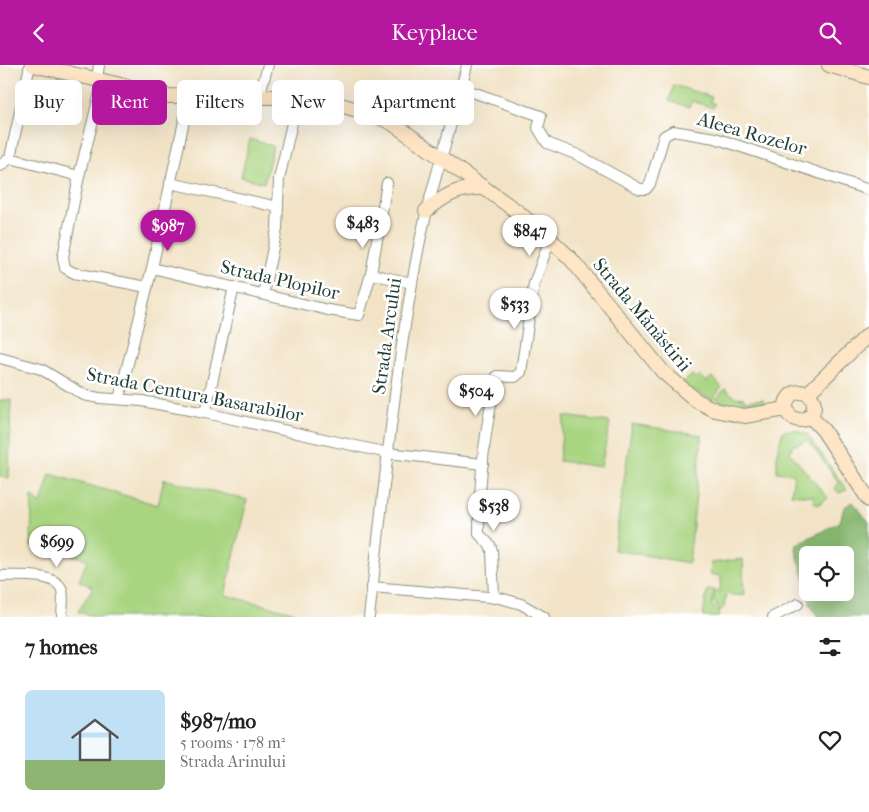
<!DOCTYPE html>
<meta charset="utf-8">
<style>
:root{--surface:#fff;--page:#f2f2f2;--text:#222;--muted:#767676;--line:#e0e0e0;--accent:#b5179e}
body{margin:0;font-family:"IM FELL French Canon",serif;background:var(--page);color:var(--text);height:100vh;display:flex;flex-direction:column;font-size:19px;white-space:nowrap}
*{box-sizing:border-box;margin:0}
p{font-size:16px;color:var(--muted)}
.icon{flex:none;width:28px;height:28px;fill:none;stroke:currentColor;stroke-width:2;stroke-linecap:round;stroke-linejoin:round}
.map{position:relative;height:552px;overflow:hidden}
.sheet{display:flex;flex-direction:column;background:var(--surface);flex:1}
.sheet>*{flex:none}
.banner{position:absolute;left:15px;top:15px;width:500px;height:45px;display:flex;gap:10px}
.tools{position:absolute;left:799px;top:481px;display:grid;gap:10px}
.tools a{display:grid;place-items:center;width:55px;height:55px;border-radius:8px;background:var(--surface);box-shadow:0 5px 20px #0002;font-size:25px}
.price{position:absolute;translate:-50% -42px;padding:0 11px;border-radius:18px;background:#fff;color:#222;font-size:16px;line-height:32px;filter:drop-shadow(0 1px 2px #0008)}
.price::after{content:'';position:absolute;left:50%;top:30px;width:15px;height:11px;margin-left:-8px;background:inherit;clip-path:polygon(0 0,100% 0,50% 100%)}
.price.on{background:var(--accent);color:#fff}
ul{padding:0;list-style:none}
li{display:flex;align-items:center;gap:15px;height:125px;padding:0 25px}
li+li{border-top:1px solid var(--line)}
li span{display:grid;place-items:center;flex:none;width:140px;height:100px;border-radius:8px;color:#555}
li>.icon{margin-inline-start:auto}
span .icon{width:60px;height:60px;fill:#fffc;stroke-width:1}
li b{font-size:21px}
h2{display:flex;justify-content:space-between;align-items:center;height:60px;padding:0 25px;font-size:21px}
.pill{padding:0 18px;border-radius:8px;background:var(--surface);box-shadow:0 5px 20px #0002;font-size:18px;line-height:45px}
.pill.on{background:var(--accent);color:#fff}
header{display:flex;justify-content:space-between;align-items:center;height:65px;padding:0 25px;background:var(--accent);color:#fff;font-size:22px;font-weight:600}
.map>svg:first-child{display:block}
</style>
<header><svg class="icon" aria-label="back" viewBox="0 0 24 24"><path d="M15 5l-7 7 7 7"/></svg>Keyplace<svg class="icon" aria-label="search" viewBox="0 0 24 24"><circle cx="10" cy="10" r="6"/><path d="M15 15l6 6"/></svg></header>
<div class="map">
<svg width="869" height="552" viewBox="0 0 869 552">
<rect width="100%" height="100%" fill="#fff"/>
<filter id="ink" filterUnits="userSpaceOnUse"><feTurbulence type="fractalNoise" baseFrequency=".02" numOctaves="2"/><feDisplacementMap in="SourceGraphic" scale="10" xChannelSelector="R" yChannelSelector="G"/><feConvolveMatrix kernelMatrix="1 2 1 2 8 2 1 2 1" color-interpolation-filters="sRGB"/></filter>
<filter id="wash" filterUnits="userSpaceOnUse"><feTurbulence type="fractalNoise" baseFrequency=".0096" numOctaves="4" result="noise"/><feDisplacementMap in="SourceGraphic" scale="20" xChannelSelector="R" yChannelSelector="G"/><feGaussianBlur stdDeviation="1.12" result="paint"/><feColorMatrix in="noise" values="0 0 0 0 0 0 0 0 0 0 0 0 0 0 0 0 0 1.4 0 .05"/><feComposite in="paint" operator="in"/></filter>
<g filter="url(#wash)">
<rect width="100%" height="100%" fill="#f2e3c6"/>
<g fill="#a9d480" stroke="#64885a">
<polygon points="674,20 712,32 710,37 715,39 713,43 692,36 689,42 669,36"/>
<polygon points="250,74 273,81 264,118 241,112"/>
<polygon points="692,310 696,313 700,311 706,317 712,312 722,322 712,335 682,319"/>
<path d="M725,324L735,332L744,333V336L763,334L766,338C747,345 734,344 716,334Z"/>
<polygon points="0,335 11,335 9,413 0,412"/>
<polygon points="564,351 610,357 601,402 559,396"/>
<polygon points="632,359 702,370 689,498 614,485"/>
<polygon points="796,365 808,370 847,425 839,428 834,423 839,418 808,375 792,381 790,388 828,433 817,440 813,436 814,431 791,429 794,409 777,407 777,387 783,366"/>
<polygon points="50,409 158,440 164,414 247,435 225,530 312,552 98,552 78,547 93,522 79,516 88,494 31,481 32,431 41,439"/>
<polygon points="743,494 744,531 726,529 724,542 720,546 714,537 715,526 720,526 721,511 710,509 711,498"/>
<polygon points="707,525 714,525 712,540 719,547 719,552 703,552"/>
</g>
<polygon fill="#86b66e" stroke="#527a51" points="853,437 869,457 869,552 818,552 810,539 809,528 845,528 845,490 808,490 807,523 796,485 797,479 840,457 844,442"/>
</g>
<g filter="url(#ink)">
<g fill="none" stroke-linecap="round" stroke-linejoin="round">
<g stroke="#88907d" stroke-width="12">
<g id="street">
<polyline points="97,15 99,0"/>
<polyline points="103,16 79,111 63,192 65,203 74,208 147,222"/>
<polyline points="461,23 541,51 538,63 547,78 578,90 640,124 646,124 650,119 664,71 673,66 715,73 869,125"/>
<polyline points="259,32 268,0"/>
<polyline points="10,93 79,111"/>
<polyline points="0,101 10,93 30,0"/>
<polyline points="170,118 278,142"/>
<polyline points="152,203 328,245 359,250 371,209 387,118"/>
<polyline points="371,209 412,218"/>
<polyline points="263,229 277,164 279,114 298,32"/>
<polyline points="0,293 41,304 84,330 99,333 142,336 205,348 388,388 483,399"/>
<polyline points="119,334 152,203 189,33"/>
<polyline points="205,348 234,222"/>
<path d="M0,511C15,511 56,507 62,525C64,533 62,544 62,552"/>
<polyline points="372,522 500,533 521,539 544,552"/>
<path d="M494,533L492,486L490,480L479,469C479,416 485,362 497,311L515,312L521,307L534,219L550,174"/>
<path d="M369,552C384,427 395,300 420,176C432,116 453,59 467,0"/>
<polyline points="773,552 798,539"/>
</g>
</g>
<g stroke="#88907d" stroke-width="16">
<g id="secondary">
<polyline points="33,0 169,31 278,32 324,35 374,50 392,58 518,147 550,174 571,194 663,307 697,336 715,345 745,351 786,344"/>
<polyline points="829,0 869,12"/>
<path d="M426,146C445,130 459,122 484,123"/>
<circle cx="800" cy="341" r="14"/>
<polyline points="807,329 869,269"/>
<polyline points="810,351 823,365 869,435"/>
</g>
</g>
<use href="#street" stroke="#fff" stroke-width="10"/>
<use href="#secondary" stroke="#fde5c5" stroke-width="14"/>
</g>
</g>
<g text-anchor="middle" dominant-baseline="central" stroke-width="5" stroke-linejoin="round" paint-order="stroke">
<g font-size="19" fill="#1f3d34" stroke="#fff">
<text transform="translate(752 69) rotate(16)">Aleea Rozelor</text>
<text transform="translate(280 215) rotate(13)">Strada Plopilor</text>
<text transform="translate(642 250) rotate(50)">Strada Mănăstirii</text>
<text transform="translate(387 271) rotate(-82)">Strada Arcului</text>
<text transform="translate(195 330) rotate(11)">Strada Centura Basarabilor</text>
</g>
</g>
</svg>
<div class="tools">
<a><svg class="icon" aria-label="locate" viewBox="0 0 24 24"><circle cx="12" cy="12" r="6"/><path d="M12 2v4M12 18v4M2 12h4M18 12h4"/></svg></a>
</div>
<b class="price" style="left:363px;top:184px">$483</b>
<b class="price on" style="left:168px;top:187px">$987</b>
<b class="price" style="left:530px;top:192px">$847</b>
<b class="price" style="left:515px;top:265px">$533</b>
<b class="price" style="left:476px;top:352px">$504</b>
<b class="price" style="left:494px;top:467px">$538</b>
<b class="price" style="left:57px;top:503px">$699</b>
<div class="banner">
<a class="pill">Buy</a>
<a class="pill on">Rent</a>
<a class="pill">Filters</a>
<a class="pill">New</a>
<a class="pill">Apartment</a>
</div>
</div>
<section class="sheet">
<h2>7 homes<svg class="icon" aria-label="filters" viewBox="0 0 24 24"><path d="M4 7h16M4 17h16"/><circle cx="9" cy="7" r="2"/><circle cx="15" cy="17" r="2"/></svg></h2>
<ul>
<li><span style="background:linear-gradient(#bfe0f5 70%,#8fb573 0)"><svg class="icon" aria-label="home" viewBox="0 0 24 24"><path d="M3 11l9-7 9 7M6 9v11h12V9"/></svg></span><div><b>$987/mo</b><p>5 rooms · 178 m²</p><p>Strada Arinului</p></div><svg class="icon" aria-label="heart" viewBox="0 0 24 24"><path d="M12 20l-8-8c-3-5 5-10 8-4 3-6 11-1 8 4z"/></svg></li>
</ul>
</section>
